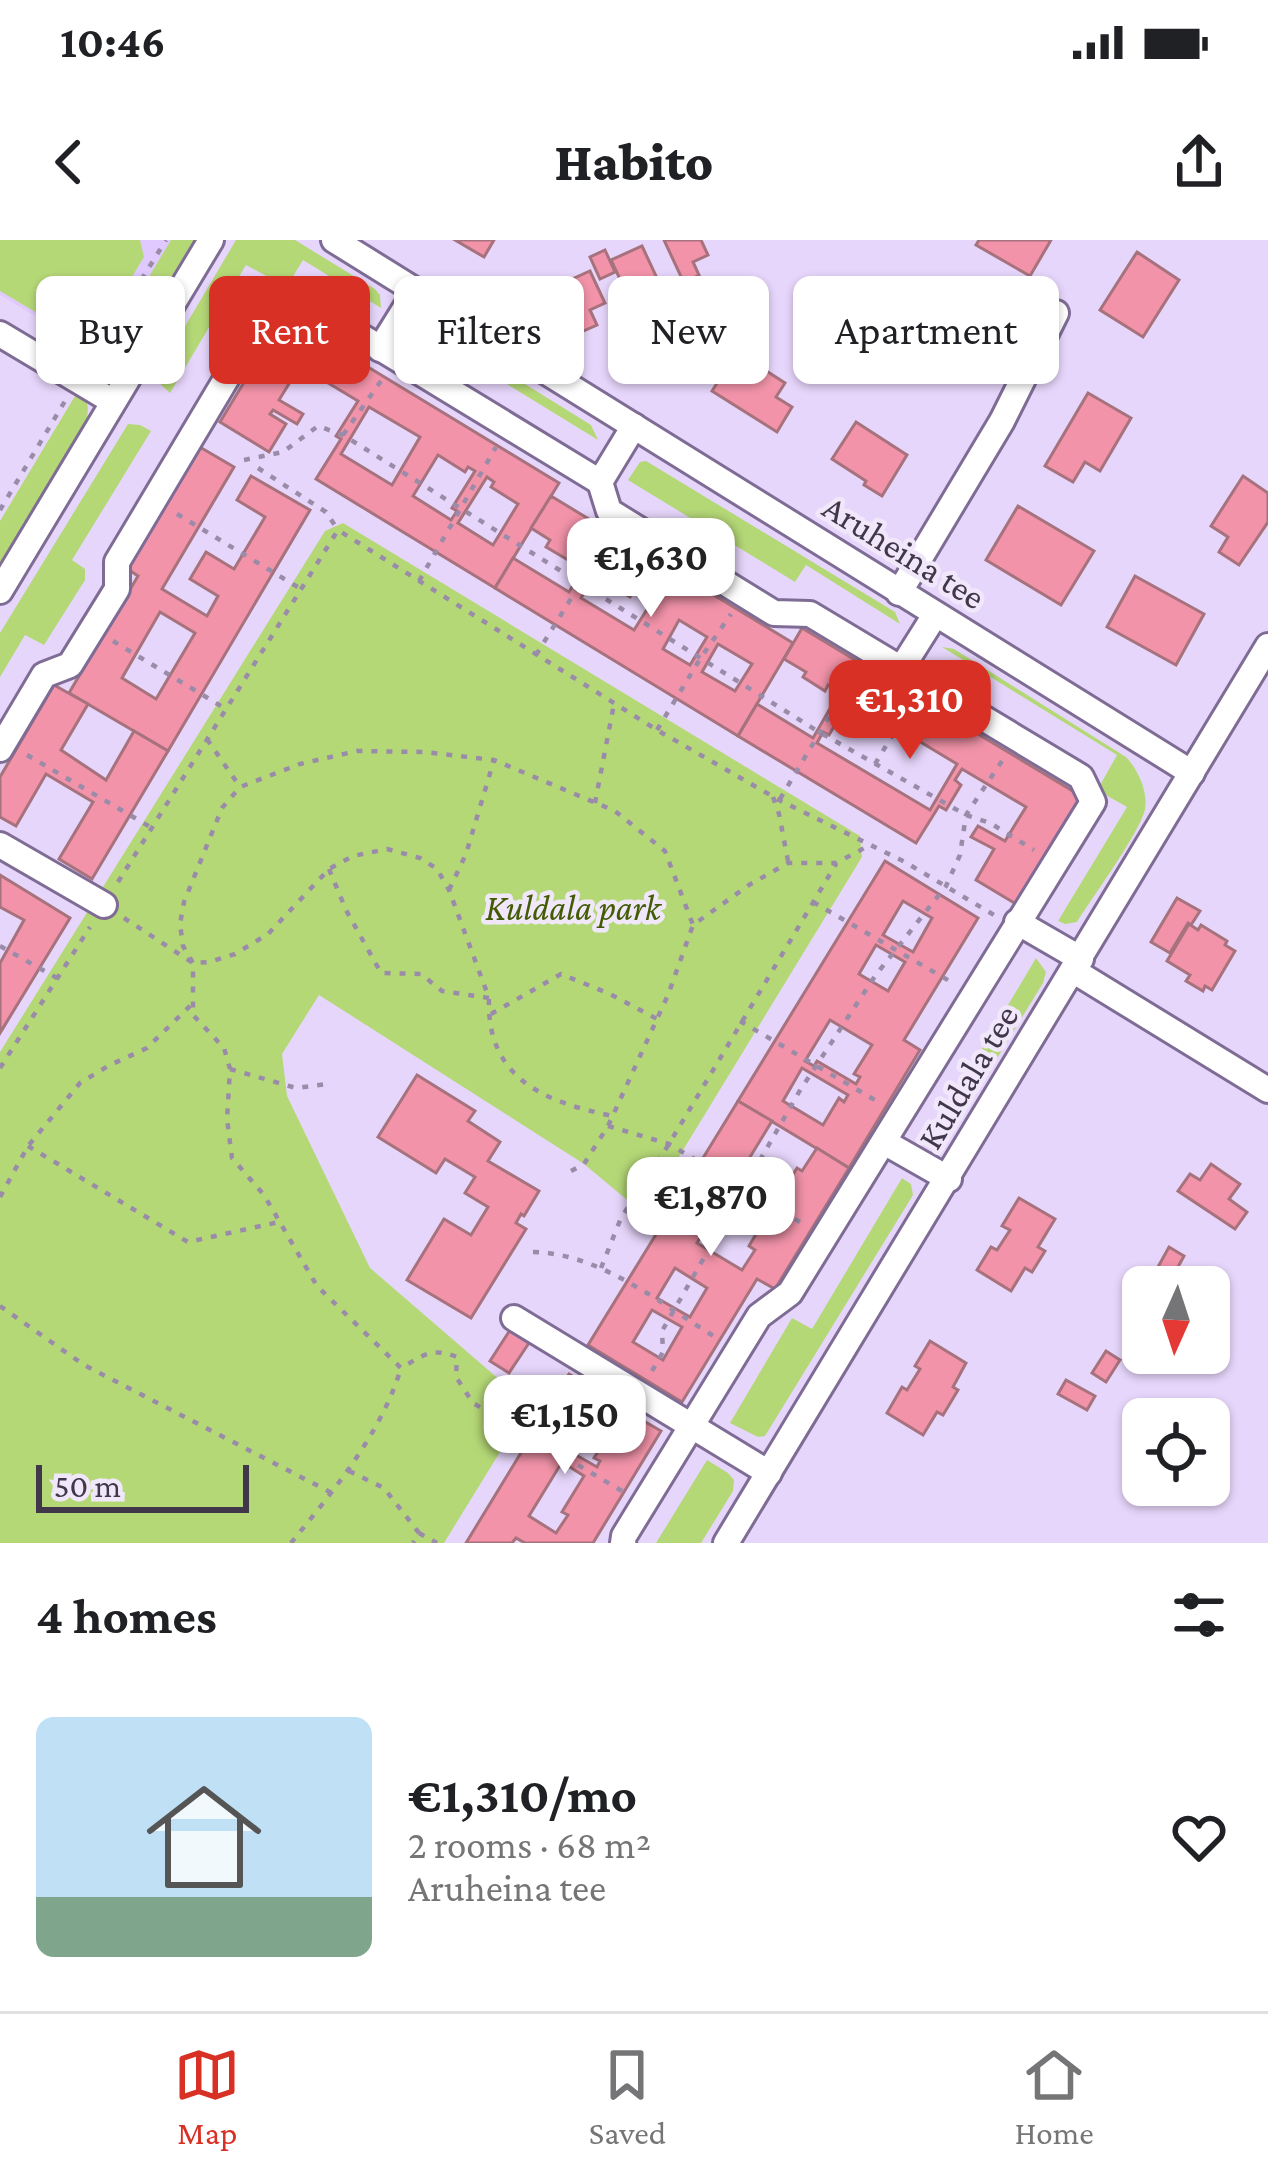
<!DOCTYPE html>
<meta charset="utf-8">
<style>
:root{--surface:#fff;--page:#f2f2f2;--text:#202124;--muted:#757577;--line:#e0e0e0;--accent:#d93025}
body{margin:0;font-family:"Crimson Pro",serif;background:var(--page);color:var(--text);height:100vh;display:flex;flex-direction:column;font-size:45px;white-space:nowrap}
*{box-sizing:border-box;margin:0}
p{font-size:39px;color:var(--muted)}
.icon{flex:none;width:66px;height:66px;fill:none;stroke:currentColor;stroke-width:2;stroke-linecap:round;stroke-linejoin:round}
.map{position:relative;height:1303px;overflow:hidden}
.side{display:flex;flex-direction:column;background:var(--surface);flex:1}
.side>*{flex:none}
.hud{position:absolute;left:36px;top:36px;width:1197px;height:108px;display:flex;gap:24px}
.needle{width:78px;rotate:183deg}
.buttons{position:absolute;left:1122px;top:1026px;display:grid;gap:24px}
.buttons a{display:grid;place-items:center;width:108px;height:108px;border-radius:18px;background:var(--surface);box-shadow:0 3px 9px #0004;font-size:60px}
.scale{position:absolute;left:36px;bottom:30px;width:213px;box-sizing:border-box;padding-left:12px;border:6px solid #40374a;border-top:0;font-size:33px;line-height:42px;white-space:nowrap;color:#40374a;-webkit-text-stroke:9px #f0e8fa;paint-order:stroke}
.price{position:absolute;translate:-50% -102px;padding:0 27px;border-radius:24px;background:#fff;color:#222;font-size:39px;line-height:78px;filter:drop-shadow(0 3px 6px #0008)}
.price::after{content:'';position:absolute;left:50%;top:72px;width:36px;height:27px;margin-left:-18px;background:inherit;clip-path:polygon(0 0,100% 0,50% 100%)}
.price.selected{background:var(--accent);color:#fff}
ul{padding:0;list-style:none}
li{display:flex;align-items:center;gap:36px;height:300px;padding:0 36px}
li span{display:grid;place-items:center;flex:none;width:336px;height:240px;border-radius:18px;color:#555}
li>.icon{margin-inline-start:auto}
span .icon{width:144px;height:144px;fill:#fffc;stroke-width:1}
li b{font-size:51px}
h2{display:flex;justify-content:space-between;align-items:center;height:144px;padding:0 36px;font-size:51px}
.tag{padding:0 42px;border-radius:18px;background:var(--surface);box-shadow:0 3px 9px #0004;font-size:42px;line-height:108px}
.tag.selected{background:var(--accent);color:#fff}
.status{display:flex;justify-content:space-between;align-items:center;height:84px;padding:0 60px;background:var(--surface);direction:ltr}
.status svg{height:33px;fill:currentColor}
header{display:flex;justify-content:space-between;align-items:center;height:156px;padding:0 36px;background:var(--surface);font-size:54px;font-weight:800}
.tabs{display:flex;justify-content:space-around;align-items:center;height:168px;border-top:3px solid var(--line);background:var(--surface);font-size:33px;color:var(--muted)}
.tabs a{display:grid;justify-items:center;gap:6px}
.tabs .selected{color:var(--accent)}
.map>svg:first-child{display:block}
</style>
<div class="status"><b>10:46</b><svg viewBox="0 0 49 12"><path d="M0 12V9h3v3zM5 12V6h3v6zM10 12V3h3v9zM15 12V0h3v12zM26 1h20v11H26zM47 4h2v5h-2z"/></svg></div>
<header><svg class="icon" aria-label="back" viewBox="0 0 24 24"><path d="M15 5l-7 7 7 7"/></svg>Habito<svg class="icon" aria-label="share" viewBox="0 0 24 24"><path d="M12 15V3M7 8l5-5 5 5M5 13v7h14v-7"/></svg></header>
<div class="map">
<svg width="1268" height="1303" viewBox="0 0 1268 1303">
<rect width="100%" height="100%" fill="#e7d6fb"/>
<polygon fill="#e0c9fe" points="0,0 182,0 109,120 0,55"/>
<g fill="#b5d877">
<polygon points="0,0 140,0 144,17 101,88 74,95 0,51"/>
<polygon points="171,0 194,0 116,129 102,132 94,128"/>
<polygon points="236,0 295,0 375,49 380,55 381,68 303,20 289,43 283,45 246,25 170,153 156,140 158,132"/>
<polygon points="428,84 591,185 598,200 417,89"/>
<path d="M78,151C88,160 89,166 87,178L0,325V281Z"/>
<polygon points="128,184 140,185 151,191 72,320 85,329 85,340 44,405 25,395 0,437 0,393"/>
<polygon points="646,221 895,372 900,384 806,325 795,342 628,240 640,222"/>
<polygon points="343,283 860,596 862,617 644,974 584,924 319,755 282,814 287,856 370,1028 529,1165 444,1303 0,1303 0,812 325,291"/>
<path d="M942,407L954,409L1126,517C1138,530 1148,551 1145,569C1141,591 1092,658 1077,682L1065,684L1058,681L1127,567L1104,554L1099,547L1117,515Z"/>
<polygon points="1036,718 1046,732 1043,743 946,902 941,905 926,903"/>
<polygon points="902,938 911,944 913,955 765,1196 758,1197 730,1183 792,1078 812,1089"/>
<polygon points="707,1220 728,1233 734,1240 733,1251 701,1303 656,1303"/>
</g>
<g fill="#f293a9" stroke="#a6727d" stroke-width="3" fill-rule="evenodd">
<polygon points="455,0 494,0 484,17"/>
<polygon points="664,0 701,0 708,15 693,22 699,35 684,43"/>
<polygon points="979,0 1051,0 1030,36 976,5"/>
<polygon points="642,6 657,38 642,46 649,60 633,67 611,20"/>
<polygon points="605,10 615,32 600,39 590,17"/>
<polygon points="1137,12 1179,40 1143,97 1100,70"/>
<polygon points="590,31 605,63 590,70 597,85 581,92 559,45"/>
<polygon points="944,64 980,87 968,107 974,111 955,141 911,113"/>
<path d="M284,76L559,243L495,348L316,239L341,199L336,196L358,161L300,126L279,160L303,174L297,184L273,170L270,174L286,184L269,212L220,182ZM369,167L420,197L392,245L341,214ZM438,215L465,232L468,227L475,231L452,268L457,271L451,280L413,256ZM487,237L494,242L491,247L518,264L493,305L458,283Z"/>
<polygon points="737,112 785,143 776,157 792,167 777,192 712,151"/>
<polygon points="1088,153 1131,178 1100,231 1085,222 1073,242 1045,226"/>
<polygon points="856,182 907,215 882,256 864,245 866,241 832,219"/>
<path d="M198,206L234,227L162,349L207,376L218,356L190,339L206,312L234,329L265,277L237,260L251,236L310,270L168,511L69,453L138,336L126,328ZM160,372L195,393L156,459L122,438Z"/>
<polygon points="1243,236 1268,253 1268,282 1239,325 1219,312 1228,297 1211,286"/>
<path d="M551,256L793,403L738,496L495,348L513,318L569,352L586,323L579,319L575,324L546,307L550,300L531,288ZM598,329L604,333L601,339L630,357L633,352L651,363L634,390L581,358ZM679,380L707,397L690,425L663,409ZM718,404L752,424L735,451L702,432Z"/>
<polygon points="1018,266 1094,311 1061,365 986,320"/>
<polygon points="1135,336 1204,374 1176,425 1107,387"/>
<path d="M802,388L1081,556L1016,664L976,640L994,609L971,597L978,586L1005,601L1026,567L962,529L955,540L961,545L946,570L939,566L916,603L738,496L757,464L813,498L839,453L828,445L825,451L803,437L806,432L784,419ZM846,457L860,466L857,471L881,485L884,480L957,524L930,570L817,503L823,492L829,495L842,473L837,471Z"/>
<polygon points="54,445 88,464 61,510 106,540 134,491 168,511 92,639 59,619 93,562 46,534 16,586 0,577 0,537"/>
<path d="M885,621L978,678L904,800L920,810L849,928L738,861ZM903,661L932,678L913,712L883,695ZM876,705L905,722L888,751L859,734ZM830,780L872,805L854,834L860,837L856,844L817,821L814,826L805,821ZM802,828L848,855L844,862L839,858L823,885L783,861Z"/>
<polygon points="0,635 70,678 0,793 0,723 24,680 0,667"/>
<polygon points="1177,658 1200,671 1191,685 1188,683 1170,713 1151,702"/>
<polygon points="1189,684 1198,690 1201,685 1227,701 1225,705 1235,711 1212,750 1205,746 1203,751 1186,741 1190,735 1167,721"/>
<polygon points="417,835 475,871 468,881 500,902 488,921 539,951 524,976 521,974 516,983 526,989 471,1078 407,1040 444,979 471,995 488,967 465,953 475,937 445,919 436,933 378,897"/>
<path d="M738,861L772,881L736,940L781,968L790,955L783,950L797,928L802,931L817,908L849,928L775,1049L757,1039L682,1162L588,1105ZM732,945L739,950L736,954L758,967L761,962L779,973L769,989L762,984L749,1006L755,1010L742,1030L697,1003ZM675,1028L707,1048L690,1077L657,1058ZM652,1070L682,1087L663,1120L633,1102Z"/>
<polygon points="1211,924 1240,944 1229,959 1247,972 1235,989 1178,951 1190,934 1200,940"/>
<polygon points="1019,958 1055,979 1038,1007 1045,1011 1032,1032 1025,1028 1011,1051 977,1030 991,1007 997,1010 1010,990 1002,986"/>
<polygon points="1169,1007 1184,1016 1168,1045 1153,1036"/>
<polygon points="510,1090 529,1103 509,1133 490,1121"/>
<polygon points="930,1101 966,1123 953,1147 958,1150 943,1175 937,1172 923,1195 887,1173 902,1147 907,1150 920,1129 915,1126"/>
<polygon points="1106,1111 1120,1120 1106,1142 1092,1133"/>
<path d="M569,1134L603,1155L569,1211L597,1227L600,1221L594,1218L613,1188L619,1191L630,1173L661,1191L593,1303H525L516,1298L512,1303H466ZM562,1222L584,1236L562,1272L568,1275L556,1293L529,1276Z"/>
<polygon points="1066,1140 1095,1156 1087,1170 1058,1154"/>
</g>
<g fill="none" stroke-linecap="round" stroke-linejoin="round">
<g stroke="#7f6c95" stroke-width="30">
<g id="minor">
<polyline points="334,0 1192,533"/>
<polyline points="0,94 112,161"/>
<polyline points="380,109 416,51"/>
<polyline points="600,242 634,186"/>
<polyline points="0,351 211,0"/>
<polyline points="899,353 1002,181 1056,73"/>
<polyline points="901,429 935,375"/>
<polyline points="0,509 44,435 70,425 117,349 117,322 269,67 284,58 303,61 600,242 609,271 774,373 810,374 1081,537 1093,562 790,1053 759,1076 624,1296 623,1303"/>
<polyline points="0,605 104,665"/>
<polyline points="1017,682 1081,719"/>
<polyline points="1074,731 1268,850"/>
<polyline points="884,902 949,939"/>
<polyline points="514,1078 769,1233"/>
<polyline points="726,1303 1268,406"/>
</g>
</g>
<g stroke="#9a8ca9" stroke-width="4.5" stroke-dasharray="6 9" stroke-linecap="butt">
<polyline points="94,116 166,0"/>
<polyline points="343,195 383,138"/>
<polyline points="244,220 283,212 318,186 343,195 819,492 966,575 990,583 1034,610"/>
<polyline points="258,228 326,272 338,290"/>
<polyline points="0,270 65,161"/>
<polyline points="177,274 301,349"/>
<polyline points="419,341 496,207"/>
<polyline points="113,401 226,469"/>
<polyline points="536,415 608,299"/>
<polyline points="657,490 700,419 731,374"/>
<polyline points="207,499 240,547"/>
<polyline points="27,515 152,588"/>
<polyline points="875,524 912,463"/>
<polyline points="773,557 779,574 788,621"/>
<polyline points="780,559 857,430"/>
<polyline points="595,563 614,464"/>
<polyline points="329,629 346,670 381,733 421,734 442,751 489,758"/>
<polyline points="118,642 338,290 657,490 779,560 905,622 994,675"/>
<polyline points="449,650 466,614 494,520"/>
<polyline points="813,662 953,743"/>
<path d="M124,678L193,723L209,722L235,714L268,694L329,629L353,616L387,609L420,618L437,629L449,650L489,758C486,838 544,862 613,876"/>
<polyline points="0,706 57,738"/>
<polyline points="491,774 561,734 610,754 657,779"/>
<polyline points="740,781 880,863"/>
<polyline points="0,828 90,687"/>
<polyline points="230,829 296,848 327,844"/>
<polyline points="608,886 669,904 800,982"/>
<polyline points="28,906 188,1002 279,982"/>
<polyline points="571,931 584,924 608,886 668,755 693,685 749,645 788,623 836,623 870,605"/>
<polyline points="0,957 28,906 80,843 108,826 147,808 191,765"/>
<path d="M533,1012C599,1013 660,1063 715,1097"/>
<polyline points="601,1028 621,978 669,904 836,624"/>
<polyline points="0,1066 84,1125 332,1253"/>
<polyline points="652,1131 663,1112 662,1091 799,852 875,736 946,646 960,615 966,575 1004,518"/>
<polyline points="349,1231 384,1248 419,1293 413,1303"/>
<path d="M622,1251L473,1163L456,1137L457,1117C431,1107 424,1115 401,1128L317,1046L264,955L232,918L227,879L230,829L224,808L193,775V723L183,706L180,684L184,662L222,568L240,547L300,524L357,511L425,512L494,520L615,571L665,611L693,685"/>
<polyline points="419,1293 437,1303"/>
<path d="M291,1303C334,1250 381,1194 401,1128"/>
</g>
<use href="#minor" stroke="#fff" stroke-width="24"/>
</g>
<g text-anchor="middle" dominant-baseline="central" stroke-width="9" stroke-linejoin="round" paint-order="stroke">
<g font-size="36" fill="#40374a" stroke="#f0e8fa">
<text transform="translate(904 312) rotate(32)">Aruheina tee</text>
<text transform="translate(968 837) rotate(-59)">Kuldala tee</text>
</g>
<g font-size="36" font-style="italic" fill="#445b06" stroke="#f0e8fa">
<text x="573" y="668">Kuldala park</text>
</g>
</g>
</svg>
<div class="buttons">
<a><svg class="needle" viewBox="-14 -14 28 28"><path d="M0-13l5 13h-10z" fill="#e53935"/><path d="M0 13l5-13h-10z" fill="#757577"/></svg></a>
<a><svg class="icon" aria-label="locate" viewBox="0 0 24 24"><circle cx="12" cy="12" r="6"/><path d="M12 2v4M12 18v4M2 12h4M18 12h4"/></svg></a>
</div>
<div class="scale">50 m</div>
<b class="price" style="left:651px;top:380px">€1,630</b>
<b class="price selected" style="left:910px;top:522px">€1,310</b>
<b class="price" style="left:711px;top:1019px">€1,870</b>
<b class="price" style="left:565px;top:1237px">€1,150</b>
<div class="hud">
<a class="tag">Buy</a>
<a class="tag selected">Rent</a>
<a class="tag">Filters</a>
<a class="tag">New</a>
<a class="tag">Apartment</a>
</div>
</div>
<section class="side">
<h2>4 homes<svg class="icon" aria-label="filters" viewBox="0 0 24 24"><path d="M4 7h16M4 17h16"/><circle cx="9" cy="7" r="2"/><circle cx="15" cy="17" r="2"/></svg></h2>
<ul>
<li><span style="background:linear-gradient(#bfe0f5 75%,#7fa58c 0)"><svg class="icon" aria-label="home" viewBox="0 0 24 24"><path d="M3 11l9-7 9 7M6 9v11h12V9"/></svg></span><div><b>€1,310/mo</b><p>2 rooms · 68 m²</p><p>Aruheina tee</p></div><svg class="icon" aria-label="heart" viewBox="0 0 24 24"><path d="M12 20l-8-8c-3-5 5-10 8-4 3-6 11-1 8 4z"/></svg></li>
</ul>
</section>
<nav class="tabs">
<a class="selected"><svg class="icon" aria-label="map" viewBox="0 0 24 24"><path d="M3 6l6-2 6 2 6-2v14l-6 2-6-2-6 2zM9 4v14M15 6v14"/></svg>Map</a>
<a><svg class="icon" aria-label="saved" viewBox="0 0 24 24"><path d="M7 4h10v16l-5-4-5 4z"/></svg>Saved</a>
<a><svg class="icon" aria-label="home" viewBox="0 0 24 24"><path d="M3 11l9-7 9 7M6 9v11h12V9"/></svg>Home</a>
</nav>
